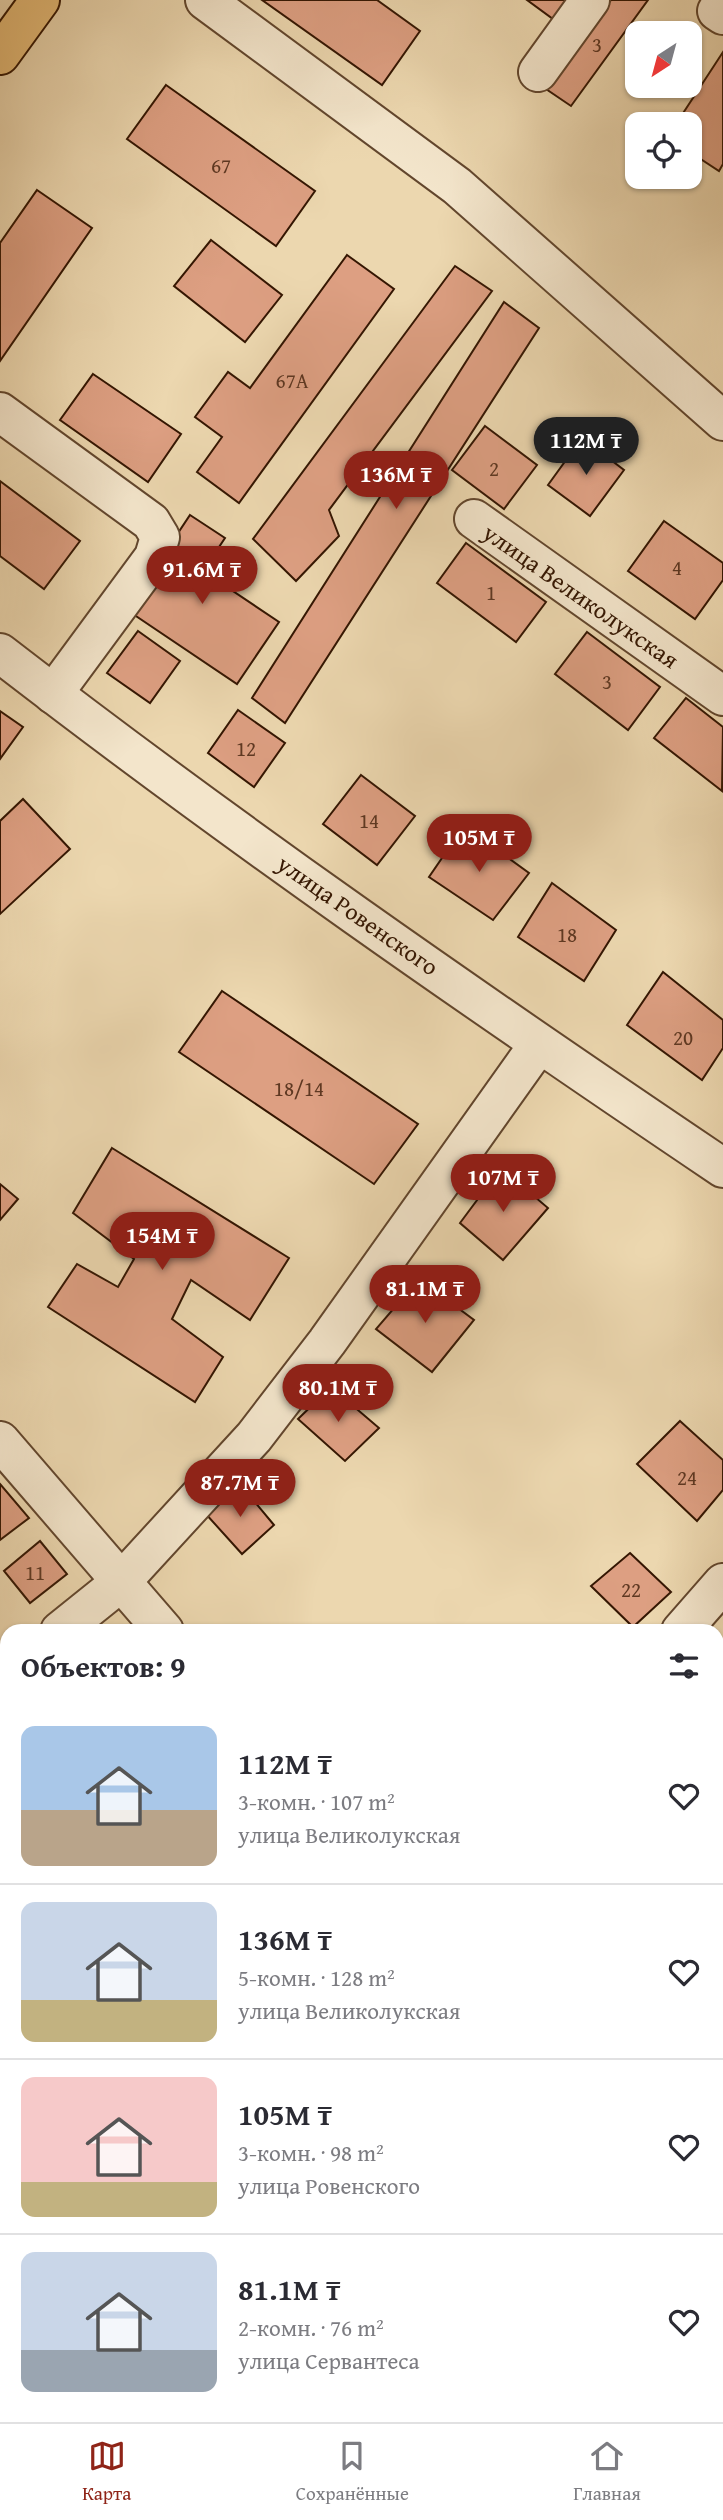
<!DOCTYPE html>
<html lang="ru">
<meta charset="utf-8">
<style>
:root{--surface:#fff;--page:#f2f2f3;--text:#2b2b33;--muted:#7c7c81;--line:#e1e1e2;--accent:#8f2418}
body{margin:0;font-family:"Gentium Book Plus",serif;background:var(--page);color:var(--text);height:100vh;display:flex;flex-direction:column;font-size:26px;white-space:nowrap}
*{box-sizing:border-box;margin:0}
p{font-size:23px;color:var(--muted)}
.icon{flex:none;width:38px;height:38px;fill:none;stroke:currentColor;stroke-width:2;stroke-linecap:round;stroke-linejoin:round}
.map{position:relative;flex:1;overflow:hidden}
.details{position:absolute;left:0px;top:1624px;width:724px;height:798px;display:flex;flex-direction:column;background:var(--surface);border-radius:21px 21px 0 0;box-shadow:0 2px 5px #0004}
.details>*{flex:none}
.needle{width:46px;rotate:216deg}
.controls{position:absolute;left:625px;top:21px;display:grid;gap:14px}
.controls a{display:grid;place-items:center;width:77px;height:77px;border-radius:14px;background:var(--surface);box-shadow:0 2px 5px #0004;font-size:35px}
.price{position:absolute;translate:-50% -60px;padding:0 16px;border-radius:24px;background:var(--accent);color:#fff;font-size:23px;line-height:46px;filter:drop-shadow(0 2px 4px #0008)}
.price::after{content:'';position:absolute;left:50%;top:42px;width:21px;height:16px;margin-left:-10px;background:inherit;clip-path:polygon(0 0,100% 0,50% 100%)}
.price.active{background:#222;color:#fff}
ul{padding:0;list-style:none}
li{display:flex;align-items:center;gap:21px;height:175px;padding:0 21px}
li+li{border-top:2px solid var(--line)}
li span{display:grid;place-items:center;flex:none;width:196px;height:140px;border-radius:14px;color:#555}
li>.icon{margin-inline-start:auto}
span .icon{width:84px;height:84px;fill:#fffc;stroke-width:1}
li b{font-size:30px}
h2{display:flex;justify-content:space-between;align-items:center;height:84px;padding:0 21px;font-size:30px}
.tab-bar{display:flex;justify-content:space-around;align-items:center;height:98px;border-top:2px solid var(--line);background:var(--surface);font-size:19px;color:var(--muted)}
.tab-bar a{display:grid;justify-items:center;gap:4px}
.tab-bar .active{color:var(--accent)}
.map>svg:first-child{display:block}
</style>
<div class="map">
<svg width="723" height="2422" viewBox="0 0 723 2422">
<rect width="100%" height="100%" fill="#ecd7af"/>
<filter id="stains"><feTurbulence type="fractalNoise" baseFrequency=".00286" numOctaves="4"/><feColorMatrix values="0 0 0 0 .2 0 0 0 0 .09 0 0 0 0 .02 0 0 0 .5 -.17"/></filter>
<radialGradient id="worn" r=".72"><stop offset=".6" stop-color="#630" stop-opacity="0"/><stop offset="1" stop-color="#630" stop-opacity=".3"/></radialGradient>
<g fill="#dd9f82" stroke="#341602" stroke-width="2">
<polygon points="262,0 377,0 420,31 382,85"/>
<polygon points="527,0 567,0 553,19"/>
<polygon points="611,0 648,0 571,106 546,89"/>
<polygon points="723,52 723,164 719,171 690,152 690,124 676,124"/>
<polygon points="166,85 315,191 276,246 127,139"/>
<polygon points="37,190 92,228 0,361 0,243"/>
<polygon points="211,240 282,295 245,342 174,286"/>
<polygon points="347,255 394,289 239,503 197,472 222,437 195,417 228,372 250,388"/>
<polygon points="455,266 492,291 329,510 339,536 296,581 253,539"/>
<polygon points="504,302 539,328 285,723 252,698"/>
<polygon points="93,374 181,434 148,482 60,420"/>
<polygon points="485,426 537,465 504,509 452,470"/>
<polygon points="582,438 624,470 590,516 548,485"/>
<polygon points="0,481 80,541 44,589 0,556"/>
<polygon points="190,515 225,538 203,571 279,622 237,684 127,610"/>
<polygon points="664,521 723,563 723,580 695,619 628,571"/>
<polygon points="466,543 546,602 516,642 437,583"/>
<polygon points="138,631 180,661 150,703 107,673"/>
<polygon points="587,632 660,687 628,730 555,674"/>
<polygon points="686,698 723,727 722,791 654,738"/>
<polygon points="238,710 285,743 254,787 208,753"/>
<polygon points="0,711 23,727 0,759"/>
<polygon points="361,775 415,816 377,865 323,824"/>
<polygon points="23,799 70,849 0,914 0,821"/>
<polygon points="464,826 529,873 493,920 429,877"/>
<polygon points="552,883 616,930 584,981 518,937"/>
<polygon points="663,972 723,1020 723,1048 702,1080 627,1025"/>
<polygon points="222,991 418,1124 374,1184 179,1052"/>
<polygon points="112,1148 289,1258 250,1320 191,1280 172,1319 223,1357 195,1402 48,1307 77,1264 118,1287 134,1259 73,1213"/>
<polygon points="501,1168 548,1208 503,1260 460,1223"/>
<polygon points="0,1184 18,1199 0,1220"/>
<polygon points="419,1279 474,1320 432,1372 376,1329"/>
<polygon points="331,1387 379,1428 345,1461 298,1419"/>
<polygon points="680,1421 723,1460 723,1490 697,1521 637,1464"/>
<polygon points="239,1483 274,1525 242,1554 205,1513"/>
<polygon points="0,1484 29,1518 0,1540"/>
<polygon points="40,1541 67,1574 30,1603 4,1571"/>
<polygon points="630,1553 671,1592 633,1627 591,1586"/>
<polygon points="7,1711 7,1739 0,1731 0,1716"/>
<polygon points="7,1966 7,2027 5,2028 0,2019 0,1970"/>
<polygon points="4,2040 7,2047 7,2097 0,2100 0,2042"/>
<polygon points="718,2061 723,2067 723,2087 718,2092"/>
<polygon points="7,2199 7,2250 0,2252 0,2201"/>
<polygon points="41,2415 91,2415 92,2422 42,2422"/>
<polygon points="140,2415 193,2415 194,2422 141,2422"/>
<polygon points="243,2415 288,2415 288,2416 245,2422"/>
<polygon points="481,2415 552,2415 556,2420 485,2422"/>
</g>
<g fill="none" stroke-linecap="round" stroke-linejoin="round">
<g stroke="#62462d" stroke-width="42">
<g id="minor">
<polyline points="205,0 457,186 723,421"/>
<polyline points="717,11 723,15"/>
<polyline points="538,72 590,0"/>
<polyline points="0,412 151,522 160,537 154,557 53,694"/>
<polyline points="474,519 723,696"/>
<path d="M0,653C234,834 478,1003 723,1168"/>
<polyline points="0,1441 164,1631"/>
<polyline points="60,1631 121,1582 254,1437 327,1342 539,1044"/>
<polyline points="681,1631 723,1583"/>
<polyline points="0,1673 7,1669"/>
<polyline points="0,2153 7,2150"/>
<polyline points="718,2182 723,2179"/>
<polyline points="718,2254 723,2260"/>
<polyline points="384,2422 395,2415"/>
</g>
</g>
<g stroke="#341602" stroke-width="42">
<polyline id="major" points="0,55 40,0"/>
</g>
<use href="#minor" stroke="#f3e5cb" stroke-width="38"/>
<use href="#major" stroke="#e6bc78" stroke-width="38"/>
</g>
<g text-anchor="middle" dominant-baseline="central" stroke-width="6" stroke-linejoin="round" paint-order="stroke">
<g font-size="21" fill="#5e3822">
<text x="597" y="44">3</text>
<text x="221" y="165">67</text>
<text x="292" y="380">67А</text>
<text x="494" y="468">2</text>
<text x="677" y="567">4</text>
<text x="491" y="592">1</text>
<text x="607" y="681">3</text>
<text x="246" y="748">12</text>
<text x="369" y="820">14</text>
<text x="567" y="934">18</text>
<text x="683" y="1037">20</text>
<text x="299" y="1088">18/14</text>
<text x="687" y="1477">24</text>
<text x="35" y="1572">11</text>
<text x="631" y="1589">22</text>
</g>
<g font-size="24" fill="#341602" stroke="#f3e5cb">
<text transform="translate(581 596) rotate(35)">улица Великолукская</text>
<text transform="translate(358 915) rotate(35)">улица Ровенского</text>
</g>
</g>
<rect width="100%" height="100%" filter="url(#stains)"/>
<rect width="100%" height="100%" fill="url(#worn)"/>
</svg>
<div class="controls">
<a><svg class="needle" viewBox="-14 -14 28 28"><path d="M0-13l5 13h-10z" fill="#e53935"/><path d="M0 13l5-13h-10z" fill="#7c7c81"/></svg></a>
<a><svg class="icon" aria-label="locate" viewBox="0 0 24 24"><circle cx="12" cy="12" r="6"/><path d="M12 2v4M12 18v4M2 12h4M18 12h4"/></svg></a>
</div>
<b class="price active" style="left:586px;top:477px">112M ₸</b>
<b class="price" style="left:396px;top:511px">136M ₸</b>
<b class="price" style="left:202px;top:606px">91.6M ₸</b>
<b class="price" style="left:479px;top:874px">105M ₸</b>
<b class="price" style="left:503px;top:1214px">107M ₸</b>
<b class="price" style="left:162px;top:1272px">154M ₸</b>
<b class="price" style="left:425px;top:1325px">81.1M ₸</b>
<b class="price" style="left:338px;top:1424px">80.1M ₸</b>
<b class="price" style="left:240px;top:1519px">87.7M ₸</b>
<section class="details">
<h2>Объектов: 9<svg class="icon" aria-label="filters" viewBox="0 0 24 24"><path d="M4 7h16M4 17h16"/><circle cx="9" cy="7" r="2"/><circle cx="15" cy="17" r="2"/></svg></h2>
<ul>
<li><span style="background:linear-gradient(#a9c7e8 60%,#b9a48a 0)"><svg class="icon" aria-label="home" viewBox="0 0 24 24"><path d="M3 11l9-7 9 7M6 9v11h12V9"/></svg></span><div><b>112M ₸</b><p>3-комн. · 107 m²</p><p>улица Великолукская</p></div><svg class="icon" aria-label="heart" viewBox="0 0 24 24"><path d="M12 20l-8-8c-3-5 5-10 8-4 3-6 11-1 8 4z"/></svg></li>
<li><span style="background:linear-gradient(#c9d6e8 70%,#c2b280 0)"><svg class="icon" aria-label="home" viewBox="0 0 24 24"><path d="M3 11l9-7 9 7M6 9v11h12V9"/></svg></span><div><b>136M ₸</b><p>5-комн. · 128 m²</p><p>улица Великолукская</p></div><svg class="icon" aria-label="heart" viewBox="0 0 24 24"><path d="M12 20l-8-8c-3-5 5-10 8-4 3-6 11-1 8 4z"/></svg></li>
<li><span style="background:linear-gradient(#f6c9c9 75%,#c2b280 0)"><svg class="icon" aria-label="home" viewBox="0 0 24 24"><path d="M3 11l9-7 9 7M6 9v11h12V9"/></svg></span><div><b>105M ₸</b><p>3-комн. · 98 m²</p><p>улица Ровенского</p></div><svg class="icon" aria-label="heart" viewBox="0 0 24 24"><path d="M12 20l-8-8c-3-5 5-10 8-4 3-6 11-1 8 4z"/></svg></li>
<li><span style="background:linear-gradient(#c9d6e8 70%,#9aa5b1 0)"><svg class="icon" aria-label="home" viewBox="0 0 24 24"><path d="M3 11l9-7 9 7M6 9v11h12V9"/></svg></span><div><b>81.1M ₸</b><p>2-комн. · 76 m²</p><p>улица Сервантеса</p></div><svg class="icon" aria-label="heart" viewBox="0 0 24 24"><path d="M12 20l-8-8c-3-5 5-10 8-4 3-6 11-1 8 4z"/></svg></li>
</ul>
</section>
</div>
<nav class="tab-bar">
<a class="active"><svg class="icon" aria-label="map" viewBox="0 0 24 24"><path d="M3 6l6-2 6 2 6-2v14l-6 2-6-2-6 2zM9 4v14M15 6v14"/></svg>Карта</a>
<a><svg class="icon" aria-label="saved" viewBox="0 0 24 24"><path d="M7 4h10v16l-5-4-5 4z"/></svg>Сохранённые</a>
<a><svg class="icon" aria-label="home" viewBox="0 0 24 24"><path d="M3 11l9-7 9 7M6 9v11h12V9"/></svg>Главная</a>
</nav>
